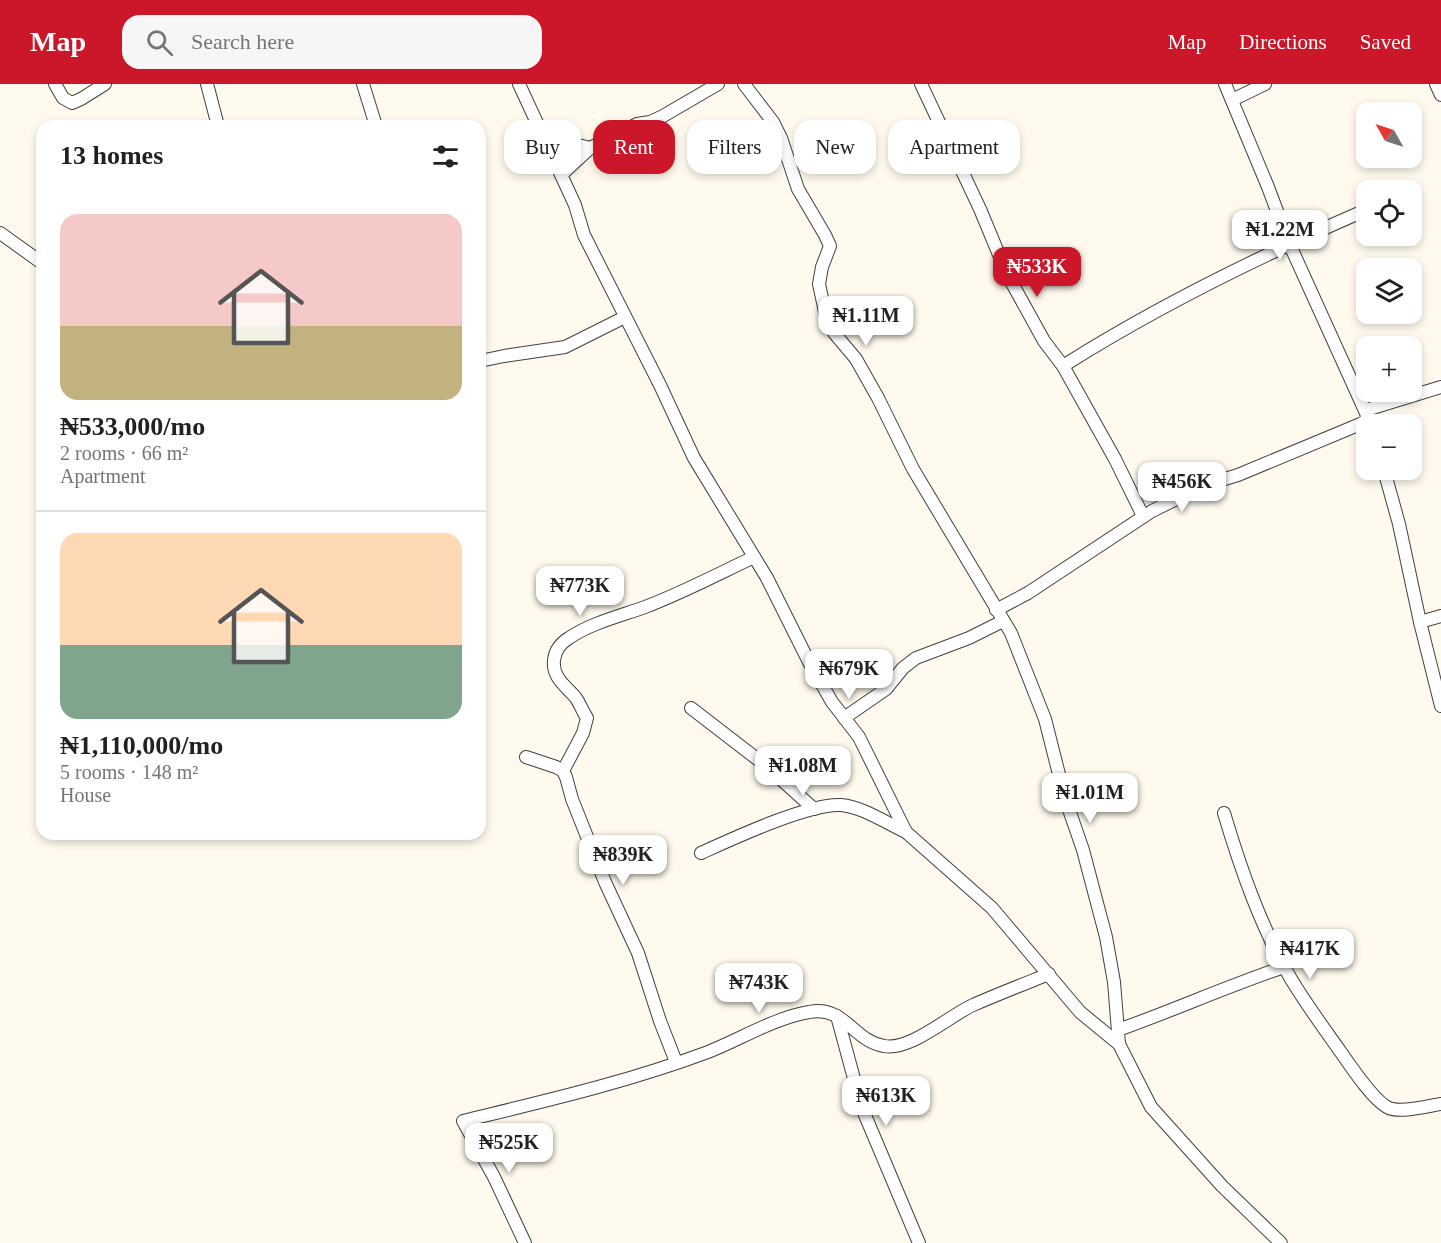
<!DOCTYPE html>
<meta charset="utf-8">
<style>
:root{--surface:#fff;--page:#f6f6f6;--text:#202124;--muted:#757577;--line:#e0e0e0;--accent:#cc1629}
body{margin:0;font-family:"Times New Roman",serif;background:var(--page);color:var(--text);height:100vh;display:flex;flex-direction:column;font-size:22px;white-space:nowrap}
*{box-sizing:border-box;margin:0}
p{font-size:20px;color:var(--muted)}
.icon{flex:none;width:33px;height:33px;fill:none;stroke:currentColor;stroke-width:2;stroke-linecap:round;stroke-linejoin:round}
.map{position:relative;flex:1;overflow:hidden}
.panel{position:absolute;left:36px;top:36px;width:450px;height:720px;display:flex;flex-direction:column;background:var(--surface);border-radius:18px;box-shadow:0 3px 9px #0003}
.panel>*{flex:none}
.guide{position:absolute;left:504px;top:36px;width:570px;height:54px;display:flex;gap:12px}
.needle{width:39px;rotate:309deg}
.controls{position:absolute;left:1356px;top:18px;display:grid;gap:12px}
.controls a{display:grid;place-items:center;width:66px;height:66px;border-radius:12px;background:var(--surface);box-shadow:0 3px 9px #0003;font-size:30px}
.price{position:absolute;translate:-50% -51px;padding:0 14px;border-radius:12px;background:#fff;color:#222;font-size:20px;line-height:39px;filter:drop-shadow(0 2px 3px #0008)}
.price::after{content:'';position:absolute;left:50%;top:36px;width:18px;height:14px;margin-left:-9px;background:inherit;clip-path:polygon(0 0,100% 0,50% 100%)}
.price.active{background:var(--accent);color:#fff}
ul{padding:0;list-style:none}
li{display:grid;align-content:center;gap:12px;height:318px;padding:0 24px}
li+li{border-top:2px solid var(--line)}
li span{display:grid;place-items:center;height:186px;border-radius:18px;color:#555}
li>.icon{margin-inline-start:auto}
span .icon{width:108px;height:108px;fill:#fffc;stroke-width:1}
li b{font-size:26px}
h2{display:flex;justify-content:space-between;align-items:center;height:72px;padding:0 24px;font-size:26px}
.chip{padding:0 21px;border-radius:18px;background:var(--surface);box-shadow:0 3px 9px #0003;font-size:21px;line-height:54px}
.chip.active{background:var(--accent);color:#fff}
header{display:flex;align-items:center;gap:36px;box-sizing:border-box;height:84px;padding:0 30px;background:var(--accent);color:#fff}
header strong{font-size:28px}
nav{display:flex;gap:33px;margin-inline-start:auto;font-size:21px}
.search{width:420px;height:54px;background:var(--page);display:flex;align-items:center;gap:15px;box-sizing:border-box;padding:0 21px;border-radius:18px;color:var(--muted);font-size:22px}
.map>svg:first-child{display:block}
</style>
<header>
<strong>Map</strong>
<div class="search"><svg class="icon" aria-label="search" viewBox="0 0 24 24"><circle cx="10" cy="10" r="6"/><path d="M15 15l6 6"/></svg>Search here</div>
<nav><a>Map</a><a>Directions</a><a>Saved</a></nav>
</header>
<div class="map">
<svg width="1441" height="1159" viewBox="0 0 1441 1159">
<rect width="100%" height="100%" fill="#fffaed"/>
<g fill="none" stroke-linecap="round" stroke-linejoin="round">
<g stroke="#404040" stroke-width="14">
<g id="minor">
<polyline points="55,0 63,14 72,19 81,15 105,0"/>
<polyline points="207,0 218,42"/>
<polyline points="363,0 376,42"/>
<polyline points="519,0 575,121 584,151 660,301 694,374 767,494 809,578 832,618 859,653 906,748 992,824 1080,928 1119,960 1151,1023 1222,1102 1281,1159"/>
<polyline points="744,0 773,38 781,54 798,105 825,151 830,162 822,183 819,200 827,237 835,250 856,275 878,314 913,385 1011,549 1045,635 1065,714 1083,766 1106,853 1114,898 1119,960"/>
<polyline points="921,0 980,125 1007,190 1044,257 1063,282 1115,375 1143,432"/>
<polyline points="1225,0 1268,103 1289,159 1371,340"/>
<polyline points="1436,0 1441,11"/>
<polyline points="1232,16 1265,0"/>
<polyline points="544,52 590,64"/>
<polyline points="562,90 590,64 637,40 650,38 663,32 718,0"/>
<polyline points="0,149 42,179"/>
<polyline points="480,277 504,272 565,263 625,233"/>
<path d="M1063,282C1159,221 1262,171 1366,126"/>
<polyline points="1366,326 1441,303"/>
<polyline points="1384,386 1399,440 1420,538 1441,622"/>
<polyline points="996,526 1028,509 1152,427 1205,401 1238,391 1370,336"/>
<polyline points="1420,538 1441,532"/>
<polyline points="691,624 765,681 814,725"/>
<polyline points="844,634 886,605 903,584 916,574 969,554 1003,537"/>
<polyline points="526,673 556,683 563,687 566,693 572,715 605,798 638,869 660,937 676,978"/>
<path d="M563,687L583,649L587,634C583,628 580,620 576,614C566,602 552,594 554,576C555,567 561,559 569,554C591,539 620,532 645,523C682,509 718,490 754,473"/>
<path d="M1224,729C1241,786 1261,843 1291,895C1306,920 1323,943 1340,967C1350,981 1372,1015 1387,1023C1398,1030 1428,1022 1441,1020"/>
<path d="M701,769C732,755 809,719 841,721C863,723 886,739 906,748"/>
<polyline points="837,932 862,1024 919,1159"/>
<path d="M1118,946C1174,926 1228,902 1284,883"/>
<path d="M525,1159L494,1093L463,1037C545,1017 628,998 708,968C741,955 774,934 809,928C845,921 853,957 884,962C910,967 949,932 973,921C998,910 1024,900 1049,890"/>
</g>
</g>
<use href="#minor" stroke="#fff" stroke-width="12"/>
</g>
</svg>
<div class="controls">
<a><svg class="needle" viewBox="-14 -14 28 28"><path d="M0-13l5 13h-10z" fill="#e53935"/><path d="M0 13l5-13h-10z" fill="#757577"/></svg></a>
<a><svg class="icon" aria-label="locate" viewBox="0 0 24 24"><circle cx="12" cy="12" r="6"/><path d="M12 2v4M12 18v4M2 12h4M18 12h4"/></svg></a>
<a><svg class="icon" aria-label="layers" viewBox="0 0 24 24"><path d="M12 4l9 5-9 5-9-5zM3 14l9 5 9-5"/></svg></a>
<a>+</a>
<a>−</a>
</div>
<b class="price" style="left:1280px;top:177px">₦1.22M</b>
<b class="price active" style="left:1037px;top:214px">₦533K</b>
<b class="price" style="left:866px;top:263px">₦1.11M</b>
<b class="price" style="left:1182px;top:429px">₦456K</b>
<b class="price" style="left:580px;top:533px">₦773K</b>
<b class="price" style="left:849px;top:616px">₦679K</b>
<b class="price" style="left:803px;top:713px">₦1.08M</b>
<b class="price" style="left:1090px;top:740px">₦1.01M</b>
<b class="price" style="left:623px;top:802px">₦839K</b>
<b class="price" style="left:1310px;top:896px">₦417K</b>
<b class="price" style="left:759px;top:930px">₦743K</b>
<b class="price" style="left:886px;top:1043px">₦613K</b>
<b class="price" style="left:509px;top:1090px">₦525K</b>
<div class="guide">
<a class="chip">Buy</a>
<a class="chip active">Rent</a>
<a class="chip">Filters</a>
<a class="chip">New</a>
<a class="chip">Apartment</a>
</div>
<section class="panel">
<h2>13 homes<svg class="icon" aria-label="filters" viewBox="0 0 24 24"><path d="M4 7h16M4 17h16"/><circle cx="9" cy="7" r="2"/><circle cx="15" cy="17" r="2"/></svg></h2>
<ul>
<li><span style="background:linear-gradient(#f6c9c9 60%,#c2b280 0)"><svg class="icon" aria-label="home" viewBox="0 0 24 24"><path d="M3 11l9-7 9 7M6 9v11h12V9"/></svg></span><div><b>₦533,000/mo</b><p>2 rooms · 66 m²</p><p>Apartment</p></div></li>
<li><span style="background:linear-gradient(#ffd9b3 60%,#7fa58c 0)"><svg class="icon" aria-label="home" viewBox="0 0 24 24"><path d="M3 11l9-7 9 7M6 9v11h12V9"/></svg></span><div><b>₦1,110,000/mo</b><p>5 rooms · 148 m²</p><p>House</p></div></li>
</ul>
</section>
</div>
